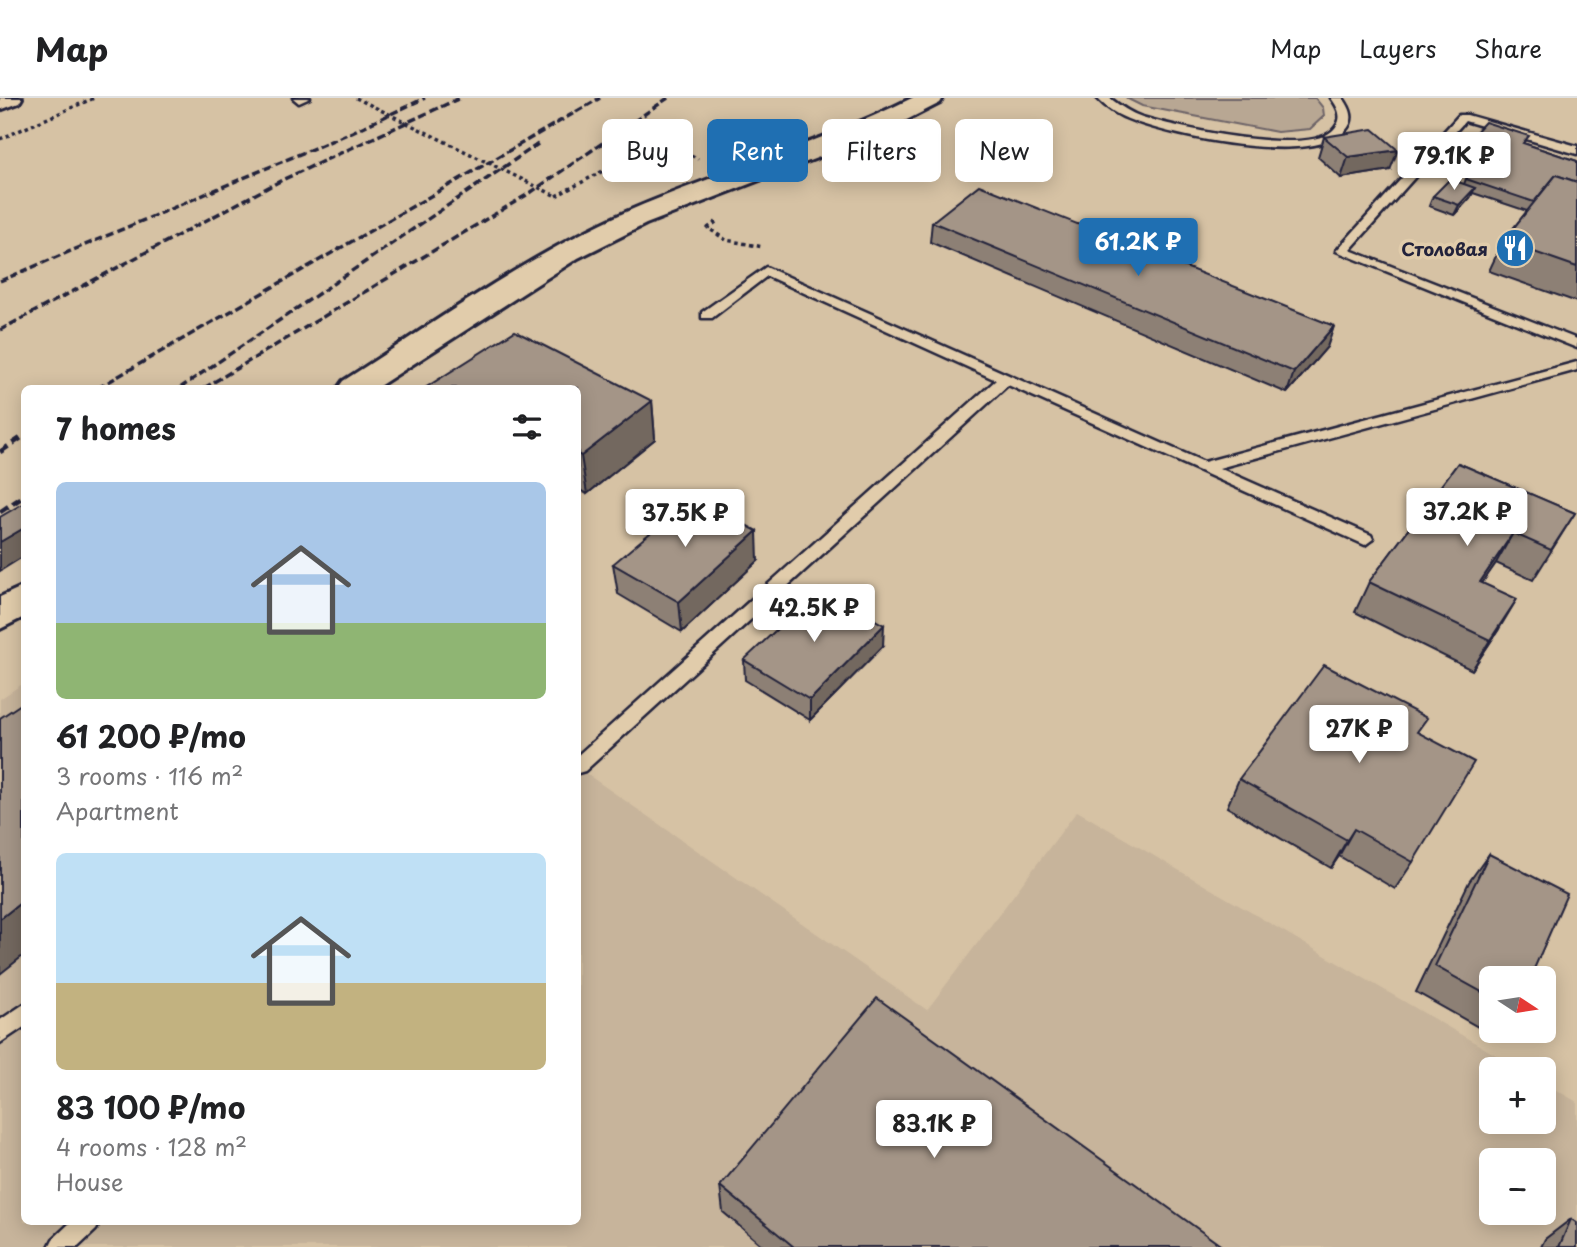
<!DOCTYPE html>
<meta charset="utf-8">
<style>
:root{--surface:#fff;--page:#f2f2f2;--text:#202124;--muted:#757577;--line:#e0e0e0;--accent:#1f6fb2}
body{margin:0;font-family:"Playpen Sans",sans-serif;background:var(--page);color:var(--text);height:100vh;display:flex;flex-direction:column;font-size:26px;white-space:nowrap}
*{box-sizing:border-box;margin:0}
p{font-size:23px;color:var(--muted)}
.icon{flex:none;width:38px;height:38px;fill:none;stroke:currentColor;stroke-width:2;stroke-linecap:round;stroke-linejoin:round}
.map{position:relative;flex:1;overflow:hidden}
.panel{position:absolute;left:21px;top:287px;width:560px;height:840px;display:flex;flex-direction:column;background:var(--surface);border-radius:10px;box-shadow:0 4px 18px #0003}
.panel>*{flex:none}
.top-card{position:absolute;left:602px;top:21px;width:665px;height:63px;display:flex;gap:14px}
.needle{width:46px;rotate:102deg}
.controls{position:absolute;left:1479px;top:868px;display:grid;gap:14px}
.controls a{display:grid;place-items:center;width:77px;height:77px;border-radius:10px;background:var(--surface);box-shadow:0 4px 18px #0003;font-size:35px}
.price{position:absolute;translate:-50% -60px;padding:0 16px;border-radius:7px;background:#fff;color:#222;font-size:23px;line-height:46px;filter:drop-shadow(0 2px 4px #0008)}
.price::after{content:'';position:absolute;left:50%;top:42px;width:21px;height:16px;margin-left:-10px;background:inherit;clip-path:polygon(0 0,100% 0,50% 100%)}
.price.on{background:var(--accent);color:#fff}
ul{padding:0;list-style:none}
li{display:grid;align-content:center;gap:14px;height:371px;padding:0 35px}
li span{display:grid;place-items:center;height:217px;border-radius:10px;color:#555}
li>.icon{margin-inline-start:auto}
span .icon{width:126px;height:126px;fill:#fffc;stroke-width:1}
li b{font-size:30px}
h2{display:flex;justify-content:space-between;align-items:center;height:84px;padding:0 35px;font-size:30px}
.chip{padding:0 24px;border-radius:10px;background:var(--surface);box-shadow:0 4px 18px #0003;font-size:24px;line-height:63px}
.chip.on{background:var(--accent);color:#fff}
header{display:flex;align-items:center;gap:42px;box-sizing:border-box;height:98px;padding:0 35px;background:var(--surface);border-bottom:2px solid var(--line)}
header strong{font-size:33px}
nav{display:flex;gap:38px;margin-inline-start:auto;font-size:24px}
.map>svg:first-child{display:block}
</style>
<header>
<strong>Map</strong>
<nav><a>Map</a><a>Layers</a><a>Share</a></nav>
</header>
<div class="map">
<svg width="1577" height="1149" viewBox="0 0 1577 1149">
<rect width="100%" height="100%" fill="#d6c2a4"/>
<filter id="ink" filterUnits="userSpaceOnUse"><feTurbulence type="fractalNoise" baseFrequency=".0143" numOctaves="2"/><feDisplacementMap in="SourceGraphic" scale="14" xChannelSelector="R" yChannelSelector="G"/><feConvolveMatrix kernelMatrix="1 2 1 2 8 2 1 2 1" color-interpolation-filters="sRGB"/></filter>
<g filter="url(#ink)">
<path fill="#c7b49b" fill-rule="evenodd" d="M24,585V1124H578V670L927,912L1077,713L1520,971H1491V1024H1544V985L1577,1004V1149H0V601ZM1491,1062H1544V1115H1491Z"/>
<polygon fill="#b8a793" stroke="#6d6467" stroke-width="2" points="1126,0 1315,0 1323,10 1324,18 1310,31 1277,34 1142,8"/>
<g fill="none" stroke-linecap="round" stroke-linejoin="round">
<g stroke="#22223b" stroke-width="5">
<g id="lane">
<polygon points="293,0 310,0 299,5"/>
<path d="M1097,0H1110C1120,8 1130,15 1142,19C1179,30 1304,58 1332,33C1344,22 1340,12 1331,0H1343C1351,11 1356,22 1345,33C1311,68 1176,39 1133,23C1119,18 1107,11 1097,0Z"/>
<polygon points="1459,17 1467,17 1577,48 1577,56 1465,23 1350,152 1577,241 1577,250 1336,153"/>
<polygon points="766,169 1204,364 1577,264 1577,272 1219,370 1371,437 1373,441 1365,447 1008,287 585,673 578,675 578,657 996,282 767,178 712,220 702,220 702,214"/>
<polygon points="24,906 24,929 0,945 0,922"/>
<polygon points="71,1124 100,1124 96,1132 78,1149 49,1149 53,1141"/>
</g>
</g>
<g stroke="#22223b" stroke-width="6">
<g id="secondary">
<polygon points="0,0 22,0 19,5 0,12"/>
<path d="M912,0H943L940,5L879,36L646,126L578,160L376,290H338L343,283C434,225 527,158 626,114C720,73 820,46 912,0Z"/>
<polygon points="24,488 24,519 0,531 0,499"/>
</g>
</g>
<g stroke="#22223b" stroke-width="3.5" stroke-dasharray="3.5 3.5" stroke-linecap="butt">
<polyline points="0,41 94,0"/>
<polyline points="556,98 663,41 698,61"/>
<polyline points="716,124 708,130 726,142 763,149"/>
</g>
<use href="#lane" fill="#e1ccab" fill-rule="evenodd"/>
<use href="#secondary" fill="#e1ccab" fill-rule="evenodd"/>
<g stroke="#22223b" stroke-width="3.5" stroke-dasharray="8 3.5" stroke-linecap="butt">
<polyline points="0,183 352,34 425,0"/>
<polyline points="0,232 282,82 460,0"/>
<polyline points="98,290 600,0"/>
<polyline points="180,290 538,46"/>
<polyline points="204,290 530,95 668,0"/>
</g>
<g stroke="#22223b" stroke-width="5" stroke-dasharray="10 5" stroke-linecap="butt">
<polyline points="0,354 24,338"/>
<polyline points="0,414 24,398"/>
</g>
<polyline stroke="#22223b" stroke-width="3.5" stroke-dasharray="3.5 3.5" stroke-linecap="butt" points="356,0 556,98"/>
</g>
<g fill="#8d8074" stroke="#22223b" stroke-width="2">
<polygon points="1324,39 1390,72 1341,80 1318,59"/>
<polygon points="1526,46 1577,63 1577,204 1489,173 1503,143 1527,113 1473,95 1470,100 1454,117 1429,108 1433,98 1464,86 1466,81 1478,66 1458,60 1462,49"/>
<polygon points="932,124 1334,228 1327,249 1287,295 930,144"/>
<polygon points="578,290 652,303 655,341 587,396 578,391"/>
<polygon points="1458,365 1575,415 1533,482 1496,465 1482,485 1499,531 1472,572 1355,514 1369,484"/>
<polygon points="758,463 682,534 618,496 613,466"/>
<polygon points="883,548 810,622 745,582 744,562"/>
<polygon points="1418,635 1413,764 1395,791 1339,758 1331,770 1227,709 1239,681"/>
<polygon points="1489,756 1491,933 1499,933 1494,938 1416,894 1469,784"/>
<polygon points="720,1088 1223,1149 764,1149 723,1114"/>
<polygon points="1571,1121 1577,1149 1541,1149 1545,1141"/>
</g>
<g fill="#73685e" stroke="#22223b" stroke-width="2">
<polygon points="1398,52 1390,72 1341,80 1348,59"/>
<polygon points="1475,90 1470,100 1454,117 1459,107"/>
<polygon points="1334,228 1327,249 1287,295 1294,274"/>
<polygon points="652,303 655,341 587,396 581,358"/>
<polygon points="24,430 24,458 0,473 0,444"/>
<polygon points="757,433 758,463 682,534 679,504"/>
<polygon points="1513,435 1496,465 1463,513 1480,484"/>
<polygon points="1517,501 1499,531 1472,572 1490,542"/>
<polygon points="884,527 883,548 810,622 810,602"/>
<polygon points="1354,731 1339,758 1331,770 1347,742"/>
<polygon points="24,802 24,857 0,876 0,821"/>
</g>
<g fill="#a49587" stroke="#22223b" stroke-width="2">
<polygon points="1485,24 1529,38 1523,45 1577,63 1577,84 1556,77 1534,104 1466,81 1487,57 1462,49"/>
<polygon points="1373,31 1398,52 1348,59 1324,39"/>
<polygon points="1556,77 1577,84 1577,169 1503,143"/>
<polygon points="1450,81 1475,90 1459,107 1433,98"/>
<polygon points="979,87 1334,228 1294,274 932,124"/>
<polygon points="515,233 652,303 581,358 578,356 578,290 425,290"/>
<polygon points="1458,365 1575,415 1551,452 1513,435 1480,484 1517,501 1490,542 1369,484"/>
<polygon points="693,399 757,433 679,504 613,466"/>
<polygon points="24,405 24,430 0,444 0,419"/>
<polygon points="820,491 884,527 810,602 744,562"/>
<polygon points="1324,567 1427,620 1417,634 1474,664 1413,764 1354,731 1347,742 1239,681"/>
<polygon points="24,604 24,802 0,821 0,620"/>
<polygon points="1489,756 1567,796 1530,880 1491,880 1491,899 1435,868"/>
<polygon points="877,900 1223,1149 794,1149 720,1088"/>
<polygon points="1571,1121 1577,1125 1577,1149 1559,1149"/>
</g>
</g>
<defs>
<g id="restaurant-disc" transform="scale(2.0125)"><circle r="9.5" fill="#1f6fb2" stroke="#e1ccab"/><path d="M-5-6h1v4h1v-4h1v4h1v-4h1v5L-1.5 .5V6h-2V.5L-5-1ZM5-6V6H3V1.5H1.5Q1.5-4 5-6Z" fill="#fff"/></g>
</defs>
<g fill-rule="evenodd">
<use href="#restaurant-disc" x="1515" y="150"/>
</g>
<g text-anchor="middle" dominant-baseline="central" stroke-width="7" stroke-linejoin="round" paint-order="stroke">
<g font-size="18" font-weight="bold" fill="#22223b" stroke="#e1ccab" text-anchor="end">
<text x="1488" y="150">Столовая</text>
</g>
</g>
</svg>
<div class="controls">
<a><svg class="needle" viewBox="-14 -14 28 28"><path d="M0-13l5 13h-10z" fill="#e53935"/><path d="M0 13l5-13h-10z" fill="#757577"/></svg></a>
<a>+</a>
<a>−</a>
</div>
<b class="price" style="left:1454px;top:94px">79.1K ₽</b>
<b class="price on" style="left:1138px;top:180px">61.2K ₽</b>
<b class="price" style="left:1467px;top:450px">37.2K ₽</b>
<b class="price" style="left:685px;top:451px">37.5K ₽</b>
<b class="price" style="left:814px;top:546px">42.5K ₽</b>
<b class="price" style="left:1359px;top:667px">27K ₽</b>
<b class="price" style="left:934px;top:1062px">83.1K ₽</b>
<div class="top-card">
<a class="chip">Buy</a>
<a class="chip on">Rent</a>
<a class="chip">Filters</a>
<a class="chip">New</a>
</div>
<section class="panel">
<h2>7 homes<svg class="icon" aria-label="filters" viewBox="0 0 24 24"><path d="M4 7h16M4 17h16"/><circle cx="9" cy="7" r="2"/><circle cx="15" cy="17" r="2"/></svg></h2>
<ul>
<li><span style="background:linear-gradient(#a9c7e8 65%,#8fb573 0)"><svg class="icon" aria-label="home" viewBox="0 0 24 24"><path d="M3 11l9-7 9 7M6 9v11h12V9"/></svg></span><div><b>61 200 ₽/mo</b><p>3 rooms · 116 m²</p><p>Apartment</p></div></li>
<li><span style="background:linear-gradient(#bfe0f5 60%,#c2b280 0)"><svg class="icon" aria-label="home" viewBox="0 0 24 24"><path d="M3 11l9-7 9 7M6 9v11h12V9"/></svg></span><div><b>83 100 ₽/mo</b><p>4 rooms · 128 m²</p><p>House</p></div></li>
</ul>
</section>
</div>
